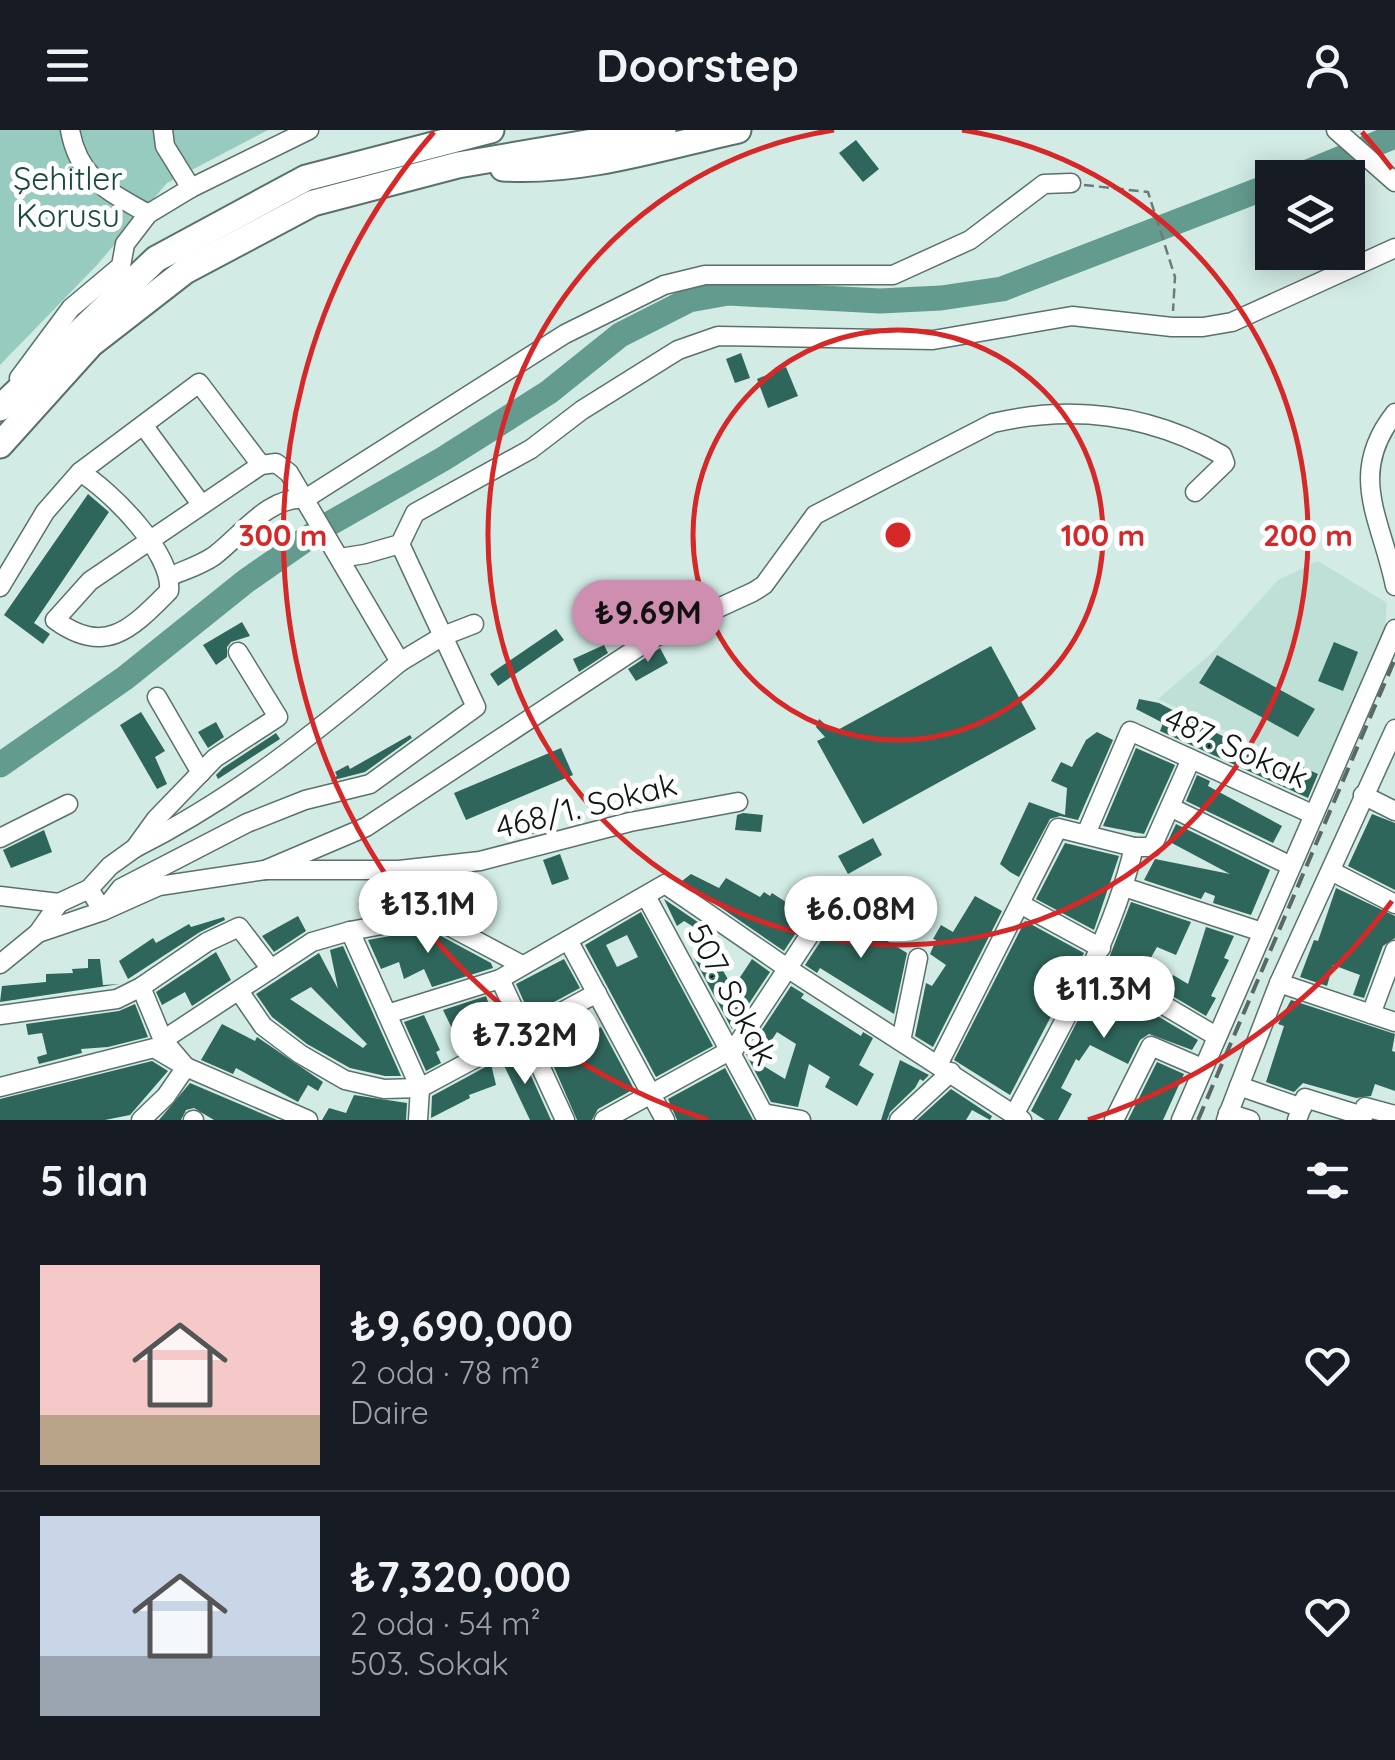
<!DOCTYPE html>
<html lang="tr">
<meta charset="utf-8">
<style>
:root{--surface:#171b24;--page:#242831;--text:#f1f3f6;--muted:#9ea1a6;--line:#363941;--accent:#cd8eaf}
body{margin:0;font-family:Quicksand,sans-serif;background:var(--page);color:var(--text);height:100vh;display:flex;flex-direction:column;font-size:38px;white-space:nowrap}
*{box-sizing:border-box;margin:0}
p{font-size:32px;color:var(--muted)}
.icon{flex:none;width:55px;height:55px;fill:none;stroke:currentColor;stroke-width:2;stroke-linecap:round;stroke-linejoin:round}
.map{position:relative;height:990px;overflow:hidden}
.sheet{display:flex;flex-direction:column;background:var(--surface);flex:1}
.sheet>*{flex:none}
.controls{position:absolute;left:1255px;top:30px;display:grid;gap:20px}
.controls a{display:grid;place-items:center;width:110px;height:110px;border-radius:0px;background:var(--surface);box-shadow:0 5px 25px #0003;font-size:50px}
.price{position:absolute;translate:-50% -85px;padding:0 22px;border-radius:35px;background:#fff;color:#222;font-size:32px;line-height:65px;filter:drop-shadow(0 2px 5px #0008)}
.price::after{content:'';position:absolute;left:50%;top:60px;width:30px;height:22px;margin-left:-15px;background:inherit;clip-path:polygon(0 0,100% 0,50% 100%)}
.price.current{background:var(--accent);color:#111}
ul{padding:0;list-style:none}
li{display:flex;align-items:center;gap:30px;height:250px;padding:0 40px}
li+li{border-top:2px solid var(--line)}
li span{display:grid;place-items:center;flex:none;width:280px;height:200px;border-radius:0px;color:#555}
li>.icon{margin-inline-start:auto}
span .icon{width:120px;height:120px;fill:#fffc;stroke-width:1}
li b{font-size:42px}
h2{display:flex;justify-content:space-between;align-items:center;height:120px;padding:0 40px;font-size:42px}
header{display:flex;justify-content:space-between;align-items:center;height:130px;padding:0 40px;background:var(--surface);font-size:45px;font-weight:800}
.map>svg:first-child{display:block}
</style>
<header><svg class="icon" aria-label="menu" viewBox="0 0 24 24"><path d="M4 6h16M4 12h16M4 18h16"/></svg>Doorstep<svg class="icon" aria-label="person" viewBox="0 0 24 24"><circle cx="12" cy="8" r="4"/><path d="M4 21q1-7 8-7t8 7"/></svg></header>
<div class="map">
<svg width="1395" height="990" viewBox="0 0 1395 990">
<rect width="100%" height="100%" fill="#d2ebe5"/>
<polygon fill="#bee0d7" points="1318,431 1387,473 1385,502 1321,646 1158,569 1214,521 1278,450"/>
<polygon fill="#98cbbf" points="0,0 268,0 167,53 97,135 0,235"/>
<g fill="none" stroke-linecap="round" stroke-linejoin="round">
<g stroke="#649b8f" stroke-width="25">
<polyline points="1293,48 1395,6"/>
<polyline points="0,635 125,548 246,451 322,398 443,329 549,262 620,205 689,170 728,163 880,171 941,168 1002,159 1272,55"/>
</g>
</g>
<g fill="#2f665b" fill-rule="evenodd">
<polygon points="856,10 879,39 863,52 839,23"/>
<polygon points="741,223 750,248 735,253 726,229"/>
<polygon points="786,237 798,266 768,278 757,249"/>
<polygon points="88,364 109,382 34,493 50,504 43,514 4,485"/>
<polygon points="242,492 250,506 231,512 227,517 227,527 216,535 203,515"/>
<polygon points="556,499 564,510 498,556 490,544"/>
<polygon points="1334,512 1358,522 1343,561 1318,551"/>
<polygon points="604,515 608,523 579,542 573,529"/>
<polygon points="991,516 1036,599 863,694 817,611 825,607 816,597 819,589 834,602"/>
<polygon points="660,518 668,533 636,551 628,539"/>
<polygon points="1217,525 1315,579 1298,607 1199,553"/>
<polygon points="1139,569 1159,573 1236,613 1238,609 1292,642 1296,634 1318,644 1308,668 1160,601 1163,593 1136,579"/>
<polygon points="141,582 165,621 155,627 167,654 157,659 120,595"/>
<polygon points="216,592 224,607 208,618 198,602"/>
<polygon points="1097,602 1113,610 1078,690 1060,686 1050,689 1019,747 1010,742 1000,734 1029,672 1065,685 1067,658 1051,651 1061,632 1072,637 1086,610"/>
<polygon points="276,603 280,609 218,649 216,645 223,638"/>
<polygon points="410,605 412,608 365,642 330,651 337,646 335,642 348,635 350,639"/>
<polygon points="561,618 573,645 466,690 454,663"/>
<polygon points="1136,618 1175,635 1144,704 1103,696"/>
<polygon points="1197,645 1210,651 1208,656 1282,696 1273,713 1186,671"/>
<polygon points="743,683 763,685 761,702 735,700 737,685"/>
<polygon points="1372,684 1395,693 1395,760 1348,736"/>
<polygon points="540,685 546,700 525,706 520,693"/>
<polygon points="1176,694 1270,740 1251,785 1213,773 1215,766 1205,762 1201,769 1144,750 1155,729 1230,744 1168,711"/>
<polygon points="44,700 52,722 11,738 3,720"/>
<polygon points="873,708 882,725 848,744 838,726"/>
<polygon points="1065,713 1119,726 1094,800 1036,769"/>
<polygon points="560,724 569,749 552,755 543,730"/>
<polygon points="691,744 719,758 726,748 760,767 764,762 770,766 772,763 789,774 792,769 806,778 816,763 820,766 784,821 682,751"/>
<polygon points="1336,758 1395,786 1395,808 1383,816 1364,868 1353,865 1360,845 1333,835 1327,856 1300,847 1314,810 1318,811"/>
<polygon points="399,759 404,778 362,786 358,773"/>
<polygon points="975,766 1002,781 933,917 915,906 926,853 932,856 946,835 930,824 936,810 933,809 941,795 953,802"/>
<polygon points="664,769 708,799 705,804 684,791 677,796"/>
<polygon points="1131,772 1191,792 1176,825 1157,817 1140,847 1109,828"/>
<polygon points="842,779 858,789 856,792 907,823 894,884 820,838 817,843 805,835"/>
<path d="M641,782L713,916L656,947L585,815ZM627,805L638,827L617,837L606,815Z"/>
<polygon points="298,786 306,801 274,822 262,806"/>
<polygon points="224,787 225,790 200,802 128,849 119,831 153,808 156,813 189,794 191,797"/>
<polygon points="1025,791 1084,823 1010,965 954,930"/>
<polygon points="1206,797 1234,806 1224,828 1229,830 1211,866 1216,868 1206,886 1164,861 1173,845 1188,854"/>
<polygon points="428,799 491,833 493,838 432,857 424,839 404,849 399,832 381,839 368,810"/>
<path d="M343,816L401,946H385L350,938L307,914L272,887L256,864L319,823L338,859L330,820ZM311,857L367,914L363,918L290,869Z"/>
<polygon points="216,822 231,850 192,876 185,862 162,875 156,862"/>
<polygon points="705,823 712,835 718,832 733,858 752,829 770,842 732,899 694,828"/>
<polygon points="88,829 100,829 103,855 120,854 0,872 2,856 46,852 46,844 73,843 72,839 88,838"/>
<polygon points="564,829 580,858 530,885 516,854"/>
<polygon points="1098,851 1198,910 1192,920 1149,904 1140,910 1128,934 1090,915 1079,931 1076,929 1061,958 1072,964 1058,990 1045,990 1031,981"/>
<path d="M791,856L804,864L801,868L861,906L863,902L873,908L859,935L874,944L857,976L825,957L830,947L809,934L798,977L771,972L746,924ZM777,902L796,914L785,949L757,932Z"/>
<polygon points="486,866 492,883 500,879 508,896 463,921 443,880"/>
<polygon points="1291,870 1395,904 1392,921 1395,922 1395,961 1375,954 1371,966 1356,968 1303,953 1294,962 1266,952 1284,896 1278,894"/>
<polygon points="135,874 148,907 108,917 81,919 82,923 39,934 37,927 47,924 42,903 28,905 26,894 119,881"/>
<polygon points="586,883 594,900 601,897 634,959 598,979 592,990 577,990 541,907"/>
<polygon points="424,885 440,920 436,922 441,933 426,941 404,892"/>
<polygon points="222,894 255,911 257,907 323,952 318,961 308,955 298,972 236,938 233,944 201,930"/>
<polygon points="519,919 551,990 530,990 501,929"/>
<polygon points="900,930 929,945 923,951 920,949 915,958 890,982 887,990 881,990"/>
<polygon points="152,931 168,941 130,985 105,990 0,990 0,969"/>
<polygon points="1157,932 1184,944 1163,990 1128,990"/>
<polygon points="491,934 496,955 469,965 470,968 431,988 432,966"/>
<polygon points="725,938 753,990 677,990 668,969"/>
<polygon points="190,953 277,990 214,990 194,978 186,980 181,990 159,990"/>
<polygon points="951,959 992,986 990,990 972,980 966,990 917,990"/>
<polygon points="354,965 407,973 406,990 322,990 329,978 346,983"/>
</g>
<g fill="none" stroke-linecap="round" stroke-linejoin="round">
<g stroke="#5a716b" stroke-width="21">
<g id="minor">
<path d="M70,0C79,50 109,61 148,84"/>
<polyline points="163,0 165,16 191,58"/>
<polyline points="1336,0 1395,52"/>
<polyline points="19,248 71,178 121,136 125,114 148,84 191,58 309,0"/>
<path d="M1395,283C1346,345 1382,390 1395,456"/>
<polyline points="143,295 201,374"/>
<polyline points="80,342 199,253 261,335"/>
<polyline points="340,428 365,424 400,414 415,383 531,319 582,280 678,220 718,206 933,210 1072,186 1172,197 1203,197 1232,192 1395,118"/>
<path d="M171,446C185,440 201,435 214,426C242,405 268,366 305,369L565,204L664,155L705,145H893L970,110L1044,54L1071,53"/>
<path d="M0,457L45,382L80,342C111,361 173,423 169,461C132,498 106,527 55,490L90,451L261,335L276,333L289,343L400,532C315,603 235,668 135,718"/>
<polyline points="400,532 443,506 474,494"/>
<polyline points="157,567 201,643"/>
<polyline points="1363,665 1395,681"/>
<polyline points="1170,677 1291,736"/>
<polyline points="1086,704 1130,601 1312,684"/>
<polyline points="0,708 68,674"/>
<path d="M265,740L366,697L651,509L753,462L764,455L815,385L993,293C1074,274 1149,284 1222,325L1225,333L1195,362"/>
<polyline points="1331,741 1395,774"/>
<polyline points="1124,757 1262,802"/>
<polyline points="89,759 103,781 121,758 247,693 305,670 370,654 476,577 400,414"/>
<polyline points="0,766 59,773 38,803 0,834"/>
<polyline points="646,766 767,990"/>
<polyline points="59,773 89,759 110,736 135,718 156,689 215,628 278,587 238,522"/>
<polyline points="1020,774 1101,818"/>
<polyline points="350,801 420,958 418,990"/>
<polyline points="38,803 103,781 159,756 265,740 399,740 480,731 630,692 738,672"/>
<polyline points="568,810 665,990"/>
<polyline points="1094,834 1216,906"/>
<polyline points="500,849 565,990"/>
<polyline points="1279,853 1395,892"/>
<polyline points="239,861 263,896 300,924 345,950 384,959 420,958 597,863"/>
<polyline points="387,884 500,849 665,754 787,838 1022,990"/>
<polyline points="1371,884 1395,820"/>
<polyline points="0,885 117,869 141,857 207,812 239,797 271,839"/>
<polyline points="163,910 312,812 350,801 430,786 522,835"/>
<polyline points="901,911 918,828"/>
<polyline points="731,924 834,768"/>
<polyline points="938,935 1058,698 1134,717 1152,717 1191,629"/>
<polyline points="1239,956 1302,978"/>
<polyline points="0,957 154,918 186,937 308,990"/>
<polyline points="763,983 801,990"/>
<polyline points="1228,983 1250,990"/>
<path d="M1014,985C1060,898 1111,814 1134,717"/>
<polyline points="1363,986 1365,977 1395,985"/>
<polyline points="141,990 166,966 186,937 163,910 141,857"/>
<polyline points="193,990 194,990"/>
<polyline points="604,990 729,921"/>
<polyline points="899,990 951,942"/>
<polyline points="1114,990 1151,916 1202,938"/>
<polyline points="1181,990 1395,499"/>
<polyline points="1226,990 1279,853 1395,599"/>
<polyline points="1297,990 1305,968 1363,986 1362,990"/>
</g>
</g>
<g stroke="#5a716b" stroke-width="29">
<g id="highway">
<path d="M503,38C582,43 662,17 738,0"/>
<polyline points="0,278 156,129 306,48 491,0"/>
<polyline points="0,315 91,214 185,141 313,73 458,35 663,0"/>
</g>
</g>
<polyline stroke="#6b7c78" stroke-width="2.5" stroke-dasharray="10 5" stroke-linecap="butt" points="1084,55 1148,62 1175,147 1173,181"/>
<use href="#minor" stroke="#fff" stroke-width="18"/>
<use href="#highway" stroke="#fff" stroke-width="25"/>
<polyline stroke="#5a6965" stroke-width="4" stroke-dasharray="15 8" stroke-linecap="butt" points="1198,990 1395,529"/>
</g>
<g fill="none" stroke="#d62828" stroke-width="5">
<circle cx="898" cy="405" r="205"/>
<path d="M962 0A410 410 0 1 1 834 0"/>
<path d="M1392 771A615 615 0 0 1 1088 990M708 990A615 615 0 0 1 434 2M1362 2A615 615 0 0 1 1392 39"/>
</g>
<g text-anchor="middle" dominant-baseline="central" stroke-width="10" stroke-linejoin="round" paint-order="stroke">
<g font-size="32" fill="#184940" stroke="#fff">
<text x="68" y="48">Şehitler<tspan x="68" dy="37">Korusu</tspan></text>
</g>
<g font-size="32" fill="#0e1715" stroke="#fff">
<text transform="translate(1237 617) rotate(24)">487. Sokak</text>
<text transform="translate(586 675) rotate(-14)">468/1. Sokak</text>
<text transform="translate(733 864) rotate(62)">507. Sokak</text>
</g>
</g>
<circle cx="898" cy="405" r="15" fill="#d62828" stroke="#fff" stroke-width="5"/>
<g font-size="30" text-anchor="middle" font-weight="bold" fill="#d62828" stroke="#fff" stroke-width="10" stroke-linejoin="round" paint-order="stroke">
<text x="1103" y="416">100 m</text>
<text x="1308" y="416">200 m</text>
<text x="283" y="416">300 m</text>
</g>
</svg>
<div class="controls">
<a><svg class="icon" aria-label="layers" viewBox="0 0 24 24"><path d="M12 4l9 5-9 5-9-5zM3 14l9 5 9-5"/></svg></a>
</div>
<b class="price current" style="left:648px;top:535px">₺9.69M</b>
<b class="price" style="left:428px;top:826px">₺13.1M</b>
<b class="price" style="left:861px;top:831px">₺6.08M</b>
<b class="price" style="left:1104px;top:911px">₺11.3M</b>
<b class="price" style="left:525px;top:957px">₺7.32M</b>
</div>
<section class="sheet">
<h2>5 ilan<svg class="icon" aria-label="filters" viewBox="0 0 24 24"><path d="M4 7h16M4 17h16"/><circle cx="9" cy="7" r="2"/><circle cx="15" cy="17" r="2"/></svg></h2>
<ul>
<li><span style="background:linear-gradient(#f6c9c9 75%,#b9a48a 0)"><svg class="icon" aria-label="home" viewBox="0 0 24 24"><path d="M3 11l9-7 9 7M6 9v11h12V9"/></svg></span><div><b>₺9,690,000</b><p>2 oda · 78 m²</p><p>Daire</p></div><svg class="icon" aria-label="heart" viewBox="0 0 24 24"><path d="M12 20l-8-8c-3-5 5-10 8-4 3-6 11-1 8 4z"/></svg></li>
<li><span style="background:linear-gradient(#c9d6e8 70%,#9aa5b1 0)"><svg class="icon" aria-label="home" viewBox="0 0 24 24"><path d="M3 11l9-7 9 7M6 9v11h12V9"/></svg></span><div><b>₺7,320,000</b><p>2 oda · 54 m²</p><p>503. Sokak</p></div><svg class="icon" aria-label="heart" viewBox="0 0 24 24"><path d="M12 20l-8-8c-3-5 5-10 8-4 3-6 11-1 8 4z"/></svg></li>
</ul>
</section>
